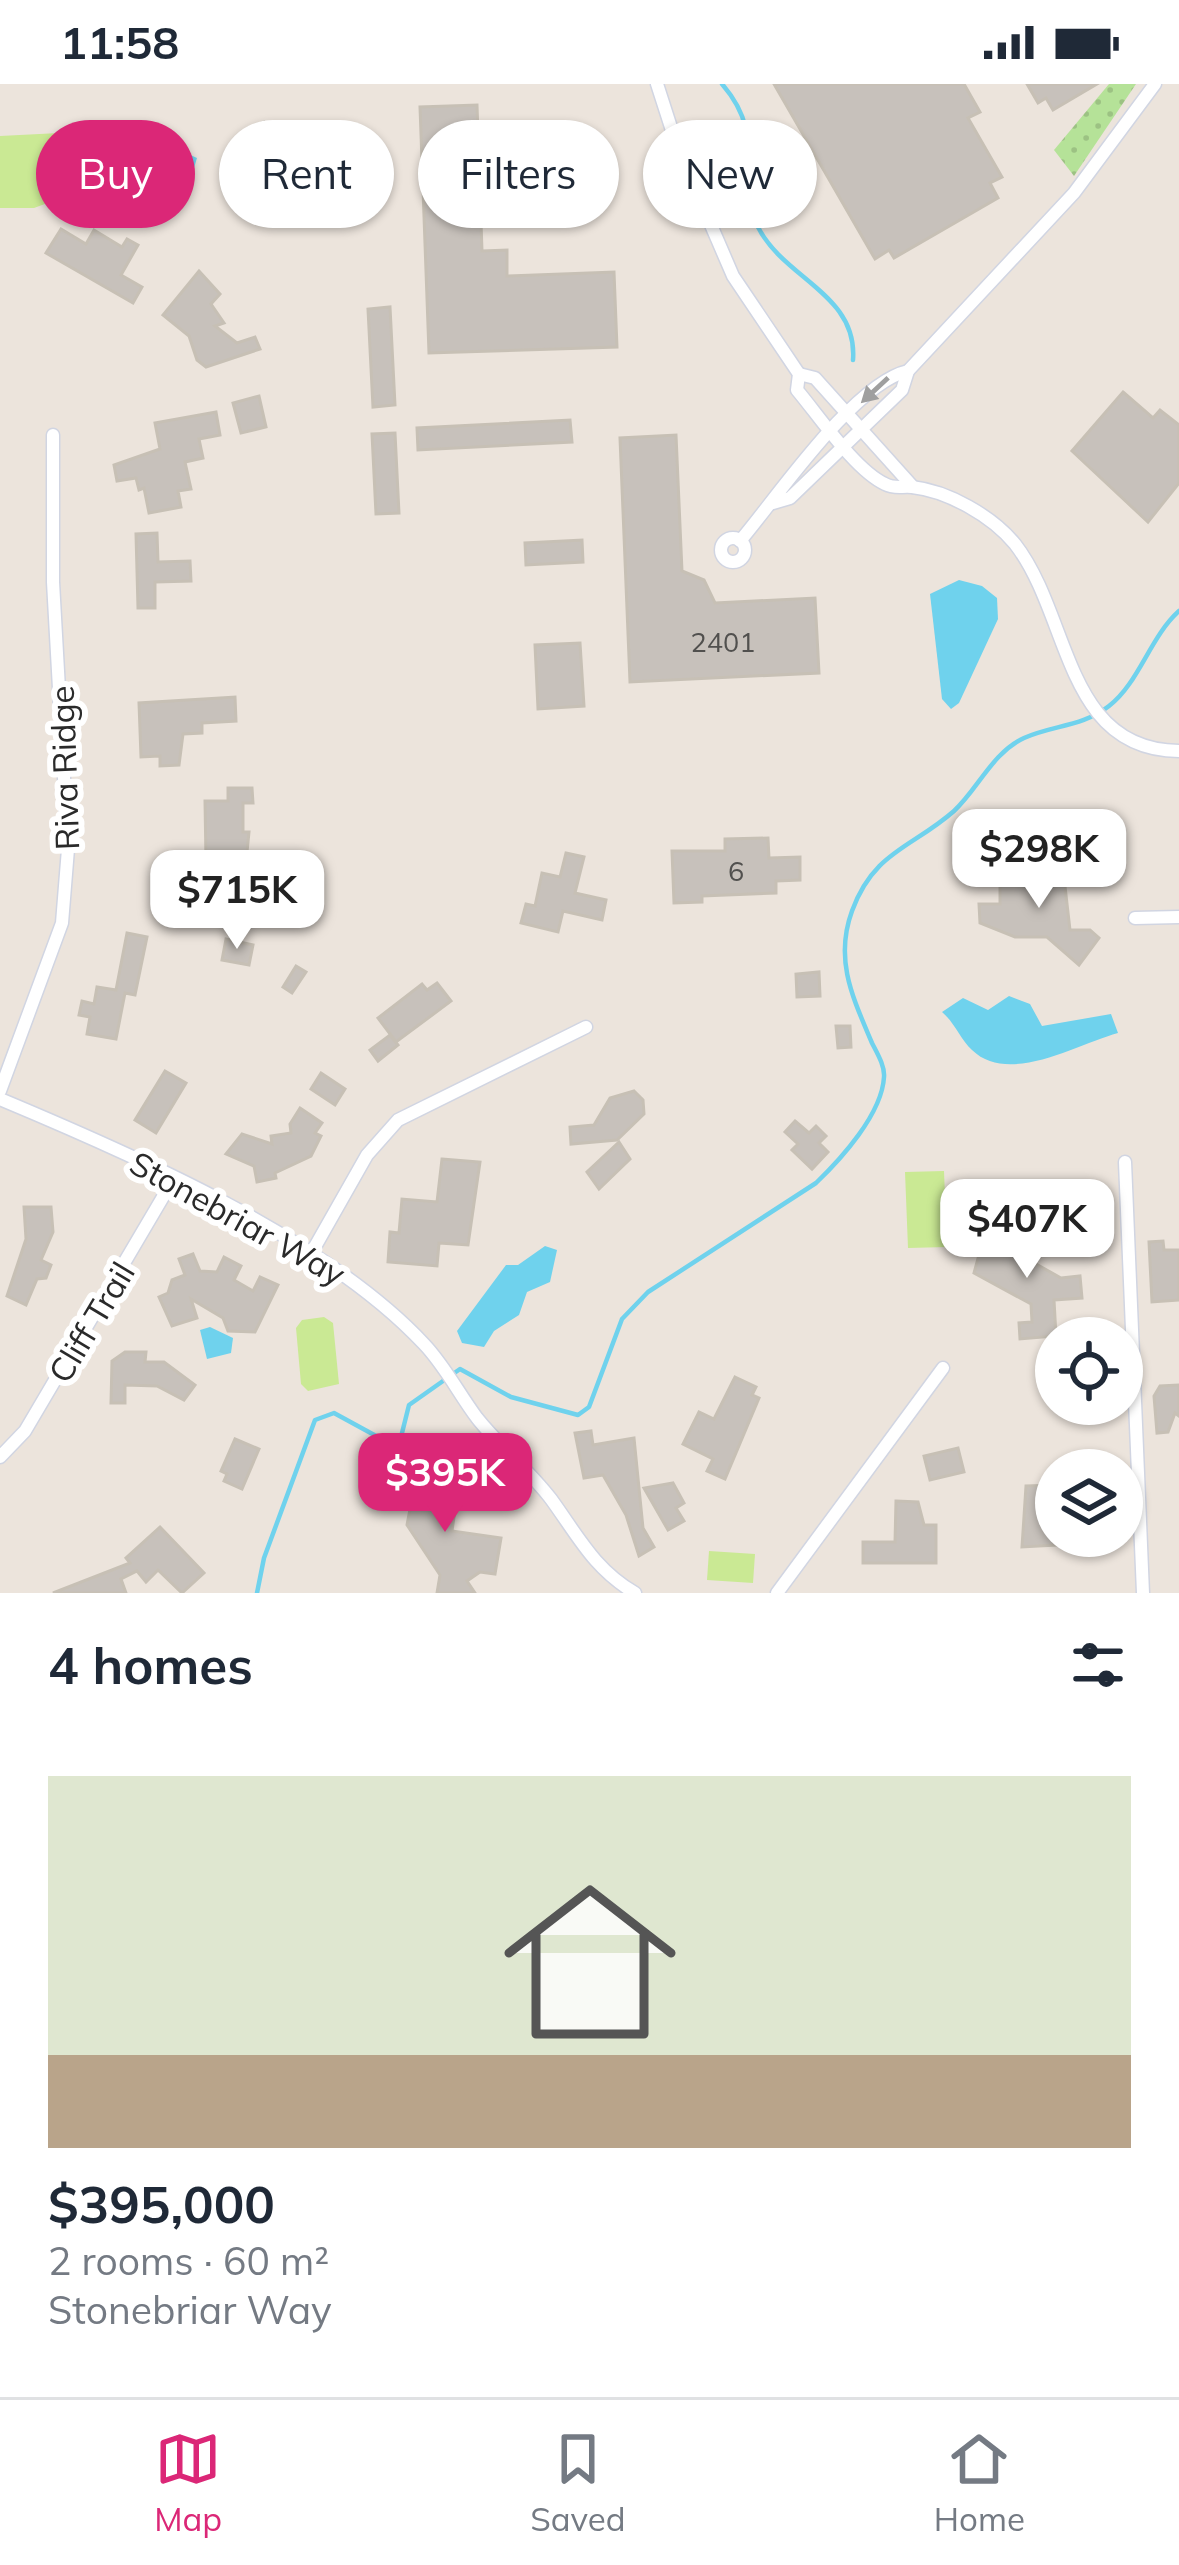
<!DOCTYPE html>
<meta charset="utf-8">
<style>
:root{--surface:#fff;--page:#f6f6f7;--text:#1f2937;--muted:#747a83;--line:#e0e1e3;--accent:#db2777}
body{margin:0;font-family:Mulish,sans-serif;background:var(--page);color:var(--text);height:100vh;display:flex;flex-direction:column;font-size:45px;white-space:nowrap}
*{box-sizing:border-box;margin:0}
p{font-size:39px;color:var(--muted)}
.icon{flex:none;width:66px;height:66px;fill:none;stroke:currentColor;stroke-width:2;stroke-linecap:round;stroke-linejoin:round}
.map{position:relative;height:1509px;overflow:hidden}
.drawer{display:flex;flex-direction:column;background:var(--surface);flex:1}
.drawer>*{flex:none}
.guide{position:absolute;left:36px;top:36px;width:1107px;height:108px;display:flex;gap:24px}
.buttons{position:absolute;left:1035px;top:1233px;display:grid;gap:24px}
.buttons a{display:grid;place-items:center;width:108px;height:108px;border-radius:50%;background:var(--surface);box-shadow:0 3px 9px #0004;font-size:60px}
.price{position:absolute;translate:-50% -102px;padding:0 27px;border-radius:24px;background:#fff;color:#222;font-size:39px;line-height:78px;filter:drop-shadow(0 3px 6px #0008)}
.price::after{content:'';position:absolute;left:50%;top:72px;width:36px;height:27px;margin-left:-18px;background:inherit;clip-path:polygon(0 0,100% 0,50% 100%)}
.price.selected{background:var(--accent);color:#fff}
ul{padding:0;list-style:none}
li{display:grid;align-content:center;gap:24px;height:636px;padding:0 48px}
li span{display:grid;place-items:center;height:372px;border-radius:0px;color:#555}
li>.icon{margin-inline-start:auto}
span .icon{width:216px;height:216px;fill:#fffc;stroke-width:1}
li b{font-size:51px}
h2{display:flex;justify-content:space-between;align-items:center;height:144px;padding:0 48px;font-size:51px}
.pill{padding:0 42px;border-radius:54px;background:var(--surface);box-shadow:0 3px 9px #0004;font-size:42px;line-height:108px}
.pill.selected{background:var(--accent);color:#fff}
.status{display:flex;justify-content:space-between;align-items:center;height:84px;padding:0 60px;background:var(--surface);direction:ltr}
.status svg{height:33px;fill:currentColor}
.menu{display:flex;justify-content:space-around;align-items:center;height:168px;border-top:3px solid var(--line);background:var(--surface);font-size:33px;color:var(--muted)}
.menu a{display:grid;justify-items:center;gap:6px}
.menu .selected{color:var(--accent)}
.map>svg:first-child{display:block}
</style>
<div class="status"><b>11:58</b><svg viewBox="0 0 49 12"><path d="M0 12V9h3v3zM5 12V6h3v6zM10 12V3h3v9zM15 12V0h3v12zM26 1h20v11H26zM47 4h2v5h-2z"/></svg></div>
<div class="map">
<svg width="1179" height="1509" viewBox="0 0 1179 1509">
<defs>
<pattern id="green-dots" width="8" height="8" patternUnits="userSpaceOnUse" patternTransform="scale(3)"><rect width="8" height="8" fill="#b5e298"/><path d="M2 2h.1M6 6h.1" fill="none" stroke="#9cc283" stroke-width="1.8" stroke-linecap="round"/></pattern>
</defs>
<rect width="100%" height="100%" fill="#ece4dc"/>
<polygon fill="url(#green-dots)" points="1109,0 1136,0 1074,92 1054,66"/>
<g fill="#cae994">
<polygon points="59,49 61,114 34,124 0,124 0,52"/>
<polygon points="944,1087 947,1163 908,1164 905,1088"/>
<polygon points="324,1233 333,1239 339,1300 308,1307 301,1300 296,1244 302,1236"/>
<polygon points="709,1467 755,1470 753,1499 707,1496"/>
</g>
<g fill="#6fd2ed">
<polygon points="173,63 197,74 190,97 170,108 114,101 107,85 119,64"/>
<polygon points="959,496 982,502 997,514 998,535 959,619 951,625 942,615 930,510"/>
<path d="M1009,912L1030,920L1042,942L1111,930L1118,949C1077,960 1009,1002 972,966C960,955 955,939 942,928L963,914L988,926Z"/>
<polygon points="545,1162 557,1166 550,1198 527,1208 519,1231 494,1247 484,1263 462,1259 457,1247 506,1181 518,1181"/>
<polygon points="210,1243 233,1254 231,1269 207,1275 200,1246"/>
</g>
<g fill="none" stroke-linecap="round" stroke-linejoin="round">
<g stroke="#6fd2ed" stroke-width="4.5">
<path d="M722,0C770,55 732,92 758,143C784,195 858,210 853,276"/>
<path d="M257,1509L264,1474L315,1336L334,1329L389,1359L400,1357L409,1321L460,1285L511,1313L578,1331L589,1323L622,1235L648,1208L816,1099C841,1075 882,1030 884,993C885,982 877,969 872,959C853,914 834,876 852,827C874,767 912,764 954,727C978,705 992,669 1024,654C1053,641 1082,643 1109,622C1139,599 1150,553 1179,527"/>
</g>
</g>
<g fill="#c7c1bb" stroke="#c7c0b5" stroke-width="3">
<polygon points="774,0 964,0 980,28 968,34 1002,93 990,99 998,114 894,174 889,166 875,175"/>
<polygon points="1027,0 1097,0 1053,26 1046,14 1038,19"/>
<polygon points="477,21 482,167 507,166 507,192 614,188 617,263 429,269 420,23"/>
<polygon points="264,38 271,56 255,62 248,44"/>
<polygon points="287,78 297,83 292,92 300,96 293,110 275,101"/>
<polygon points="61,145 86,160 94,146 122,163 127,155 138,161 121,191 142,203 133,219 46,169"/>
<polygon points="199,187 220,210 211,220 224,239 215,242 237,259 255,253 260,265 206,283 197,276 189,252 163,231"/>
<polygon points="390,223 395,321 373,323 368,225"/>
<polygon points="1123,308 1153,334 1160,326 1179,341 1179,399 1148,438 1072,367"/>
<polygon points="259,312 266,343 241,349 233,319"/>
<polygon points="216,328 220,351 199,355 203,374 185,378 191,405 178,407 181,423 149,429 144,404 139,406 136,394 117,397 114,381 160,365 155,339"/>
<polygon points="570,336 572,358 418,366 417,344"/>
<polygon points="395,349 399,429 376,430 372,350"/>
<polygon points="676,351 682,487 704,496 715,519 815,514 819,589 630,598 620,354"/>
<polygon points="157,449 158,478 190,477 191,497 155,498 155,524 138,524 136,450"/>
<polygon points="582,456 583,478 526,481 525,459"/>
<polygon points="580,559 584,622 538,625 535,561"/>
<polygon points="235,613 236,637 202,639 202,649 183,650 179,681 160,682 160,672 141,673 139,619"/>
<polygon points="228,704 252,704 253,719 243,719 243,748 249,748 244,798 177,799 177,777 206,776 205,717 228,717"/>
<polygon points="768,754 769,774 800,773 800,796 776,797 776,809 702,812 702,818 674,819 672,767 725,767 725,755"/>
<polygon points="566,769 584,773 575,809 606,816 602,836 563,827 558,848 521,839 526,820 535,822 542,789 560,793"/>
<polygon points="1039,776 1062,776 1070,846 1090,846 1099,854 1079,881 1047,853 1015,853 980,839 979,820 1000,820 1000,796 1039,795"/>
<polygon points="127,849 147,853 135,911 125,909 116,955 87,950 90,933 79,931 82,917 94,920 97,903 116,906"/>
<polygon points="226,855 253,861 249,881 222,876"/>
<polygon points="296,882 306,888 292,909 283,903"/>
<polygon points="819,888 820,912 797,913 796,890"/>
<polygon points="437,899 451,917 396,958 378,934 422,900 427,906"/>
<polygon points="836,942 850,942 851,963 838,964"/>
<polygon points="390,951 398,961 378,977 370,966"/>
<polygon points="165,987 186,999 156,1049 135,1036"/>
<polygon points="321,989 345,1005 335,1021 311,1005"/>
<polygon points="634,1007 643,1016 644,1030 617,1056 571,1060 570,1043 594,1041 610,1014"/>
<polygon points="300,1024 322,1039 315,1049 321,1052 311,1072 275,1089 276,1094 257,1098 254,1082 226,1070 242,1050 272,1060 271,1052 291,1049 290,1040"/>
<polygon points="795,1037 809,1049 816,1042 826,1052 819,1059 828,1068 812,1085 792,1066 798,1060 785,1048"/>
<polygon points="619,1058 630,1075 599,1105 587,1088"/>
<polygon points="442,1075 480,1078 468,1161 439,1159 437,1182 388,1178 390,1148 399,1149 402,1115 437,1118"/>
<polygon points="24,1123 51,1123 53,1148 41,1176 51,1181 46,1194 37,1195 26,1221 7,1212 26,1155"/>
<polygon points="1022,1140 1031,1152 1020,1171 1061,1194 1080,1192 1082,1214 1054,1216 1056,1252 1020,1255 1019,1239 1032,1238 1031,1220 974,1189 980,1167 997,1165 1002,1142"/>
<polygon points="1163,1157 1164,1166 1179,1166 1179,1216 1152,1218 1149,1158"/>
<polygon points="193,1170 200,1187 217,1188 224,1173 241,1182 234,1196 253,1207 260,1193 278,1201 255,1248 228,1247 223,1234 191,1215 197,1234 172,1242 159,1213 168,1209 172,1196 185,1191 179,1175"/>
<polygon points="125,1268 146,1268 145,1278 164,1278 195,1301 184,1316 157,1302 125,1301 125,1319 111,1319 112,1277"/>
<polygon points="735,1293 756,1303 752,1311 759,1314 725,1395 707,1387 713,1375 683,1360 699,1328 714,1335"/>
<polygon points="1179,1301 1179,1332 1175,1329 1168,1348 1157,1349 1154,1312 1160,1302"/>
<polygon points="591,1347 593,1361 634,1354 643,1444 654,1463 639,1472 626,1431 603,1391 584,1394 575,1349"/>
<polygon points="235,1355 259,1365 242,1405 224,1397 227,1390 221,1387"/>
<polygon points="958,1364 964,1388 930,1396 924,1372"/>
<polygon points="420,1383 440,1387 433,1414 449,1417 455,1426 452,1447 501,1454 495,1490 480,1488 467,1497 475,1509 437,1509 440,1491 407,1441 411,1420 396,1417 403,1388 418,1392"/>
<polygon points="673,1399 684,1419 676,1424 684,1437 668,1446 644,1404"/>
<polygon points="1056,1401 1056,1461 1022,1463 1026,1402"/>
<polygon points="896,1417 918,1418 924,1441 936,1441 936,1479 863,1479 863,1458 895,1458"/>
<polygon points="160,1443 204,1489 182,1509 158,1486 146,1498 137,1487 121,1495 126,1509 53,1509 130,1479 126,1474"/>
</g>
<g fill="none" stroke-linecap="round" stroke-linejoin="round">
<g stroke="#d1d5e2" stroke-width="15">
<g id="street">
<path d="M657,0L677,62L733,192L799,290L797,306C819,332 855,386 885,400C894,405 902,402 912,403C948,407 992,432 1015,460C1071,532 1064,666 1179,667"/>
<polyline points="799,290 815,294 913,403"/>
<polyline points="773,419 790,414 902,306 908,287 1074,109 1155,0"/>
<circle cx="733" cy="466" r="12"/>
<path d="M740,457C776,415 854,299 908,287"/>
<polyline points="1135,834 1179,833"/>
<polyline points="0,1007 62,839 68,765 53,498 53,351"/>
<path d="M0,1015C134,1071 325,1154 424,1260C445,1282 459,1310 477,1334C500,1363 529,1386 551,1415C578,1452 594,1485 635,1509"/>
<polyline points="1125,1078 1143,1509"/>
<polyline points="312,1168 367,1071 398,1036 586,943"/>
<polyline points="0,1373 25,1347 173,1096"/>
<polyline points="777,1509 943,1284"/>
</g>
</g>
<use href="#street" stroke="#fff" stroke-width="12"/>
</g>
<defs><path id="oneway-solid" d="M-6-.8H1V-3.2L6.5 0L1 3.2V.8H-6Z" transform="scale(3)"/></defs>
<use fill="#9f9f9f" href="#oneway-solid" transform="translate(875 306) rotate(137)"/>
<g text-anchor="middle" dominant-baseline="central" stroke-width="12" stroke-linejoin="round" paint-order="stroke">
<g font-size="27" fill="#51504e">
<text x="723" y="558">2401</text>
<text x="736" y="787">6</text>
</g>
<g font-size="33" fill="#2a2a2a" stroke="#fff">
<text transform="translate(64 684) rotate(-92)">Riva Ridge</text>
<text transform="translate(238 1134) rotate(29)">Stonebriar Way</text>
<text transform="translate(91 1238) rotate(-59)">Cliff Trail</text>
</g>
</g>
</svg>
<div class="buttons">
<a><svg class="icon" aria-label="locate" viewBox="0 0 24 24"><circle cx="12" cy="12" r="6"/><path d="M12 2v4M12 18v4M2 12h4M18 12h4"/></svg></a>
<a><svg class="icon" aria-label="layers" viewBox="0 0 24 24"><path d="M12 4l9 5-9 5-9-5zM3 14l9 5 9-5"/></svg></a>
</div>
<b class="price" style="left:1039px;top:827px">$298K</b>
<b class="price" style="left:237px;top:868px">$715K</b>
<b class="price" style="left:1027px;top:1197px">$407K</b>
<b class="price selected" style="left:445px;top:1451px">$395K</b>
<div class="guide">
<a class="pill selected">Buy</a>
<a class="pill">Rent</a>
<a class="pill">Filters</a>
<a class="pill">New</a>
</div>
</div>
<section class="drawer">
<h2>4 homes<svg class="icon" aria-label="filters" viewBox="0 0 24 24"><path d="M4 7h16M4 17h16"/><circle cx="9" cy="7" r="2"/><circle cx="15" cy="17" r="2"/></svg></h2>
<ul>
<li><span style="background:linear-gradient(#dfe7d0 75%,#b9a48a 0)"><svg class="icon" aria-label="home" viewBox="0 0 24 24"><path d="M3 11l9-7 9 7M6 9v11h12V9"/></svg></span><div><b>$395,000</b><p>2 rooms · 60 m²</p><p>Stonebriar Way</p></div></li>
</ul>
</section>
<nav class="menu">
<a class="selected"><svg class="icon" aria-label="map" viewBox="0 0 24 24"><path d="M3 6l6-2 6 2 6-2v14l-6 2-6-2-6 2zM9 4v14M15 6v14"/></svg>Map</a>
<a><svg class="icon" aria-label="saved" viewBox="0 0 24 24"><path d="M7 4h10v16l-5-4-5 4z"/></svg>Saved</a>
<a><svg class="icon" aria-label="home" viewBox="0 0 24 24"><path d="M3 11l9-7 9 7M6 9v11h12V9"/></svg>Home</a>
</nav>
